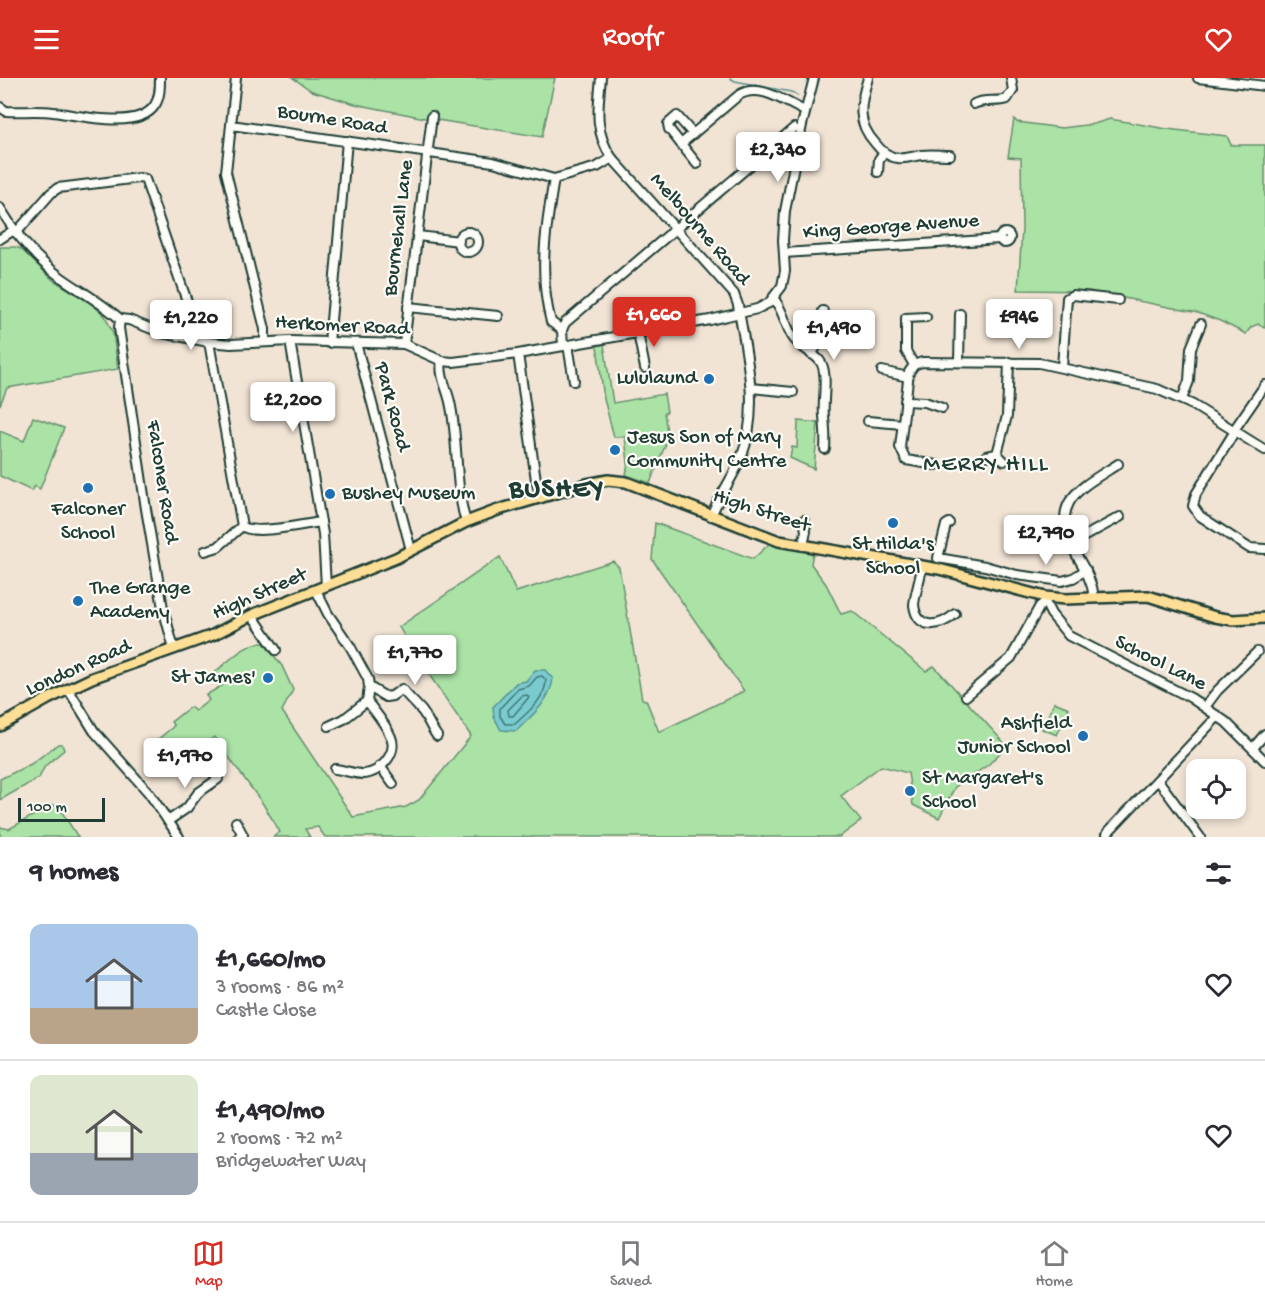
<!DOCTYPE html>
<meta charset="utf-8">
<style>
:root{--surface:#fff;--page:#f2f2f3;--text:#2b2b33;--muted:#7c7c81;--line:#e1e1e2;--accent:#d93025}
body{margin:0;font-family:"Gochi Hand",sans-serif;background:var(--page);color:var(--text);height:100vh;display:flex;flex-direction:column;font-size:22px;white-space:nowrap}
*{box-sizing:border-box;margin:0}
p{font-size:20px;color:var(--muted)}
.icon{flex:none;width:33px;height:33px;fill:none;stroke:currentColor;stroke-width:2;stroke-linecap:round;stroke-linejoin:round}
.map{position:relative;height:759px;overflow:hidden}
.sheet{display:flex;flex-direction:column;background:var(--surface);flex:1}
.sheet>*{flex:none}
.tools{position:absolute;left:1186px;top:681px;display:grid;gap:12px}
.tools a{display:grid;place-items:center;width:60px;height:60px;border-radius:12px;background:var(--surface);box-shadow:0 3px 9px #0003;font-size:30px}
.scale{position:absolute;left:18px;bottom:15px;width:87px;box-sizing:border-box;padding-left:6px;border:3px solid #1f3d34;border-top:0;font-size:16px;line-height:21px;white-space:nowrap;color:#1f3d34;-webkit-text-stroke:4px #fdfcf7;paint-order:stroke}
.price{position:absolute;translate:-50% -51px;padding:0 14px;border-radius:6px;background:#fff;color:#222;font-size:20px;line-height:39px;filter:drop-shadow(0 2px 3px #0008)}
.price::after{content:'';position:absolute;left:50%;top:36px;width:18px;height:14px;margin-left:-9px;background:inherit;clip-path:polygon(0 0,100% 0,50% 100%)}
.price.active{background:var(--accent);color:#fff}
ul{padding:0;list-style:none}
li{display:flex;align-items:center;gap:18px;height:150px;padding:0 30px}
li+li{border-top:2px solid var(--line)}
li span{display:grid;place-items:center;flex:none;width:168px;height:120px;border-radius:12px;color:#555}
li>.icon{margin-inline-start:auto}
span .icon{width:72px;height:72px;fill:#fffc;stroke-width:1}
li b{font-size:26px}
h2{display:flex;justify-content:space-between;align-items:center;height:72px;padding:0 30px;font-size:26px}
header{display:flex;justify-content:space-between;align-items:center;height:78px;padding:0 30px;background:var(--accent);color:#fff;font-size:27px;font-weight:600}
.dock{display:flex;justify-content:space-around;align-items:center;height:84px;border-top:2px solid var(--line);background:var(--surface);font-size:16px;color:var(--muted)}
.dock a{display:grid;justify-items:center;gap:3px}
.dock .active{color:var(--accent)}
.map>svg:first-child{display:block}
</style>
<header><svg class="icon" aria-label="menu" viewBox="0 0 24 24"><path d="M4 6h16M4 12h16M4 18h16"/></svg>Roofr<svg class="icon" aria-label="heart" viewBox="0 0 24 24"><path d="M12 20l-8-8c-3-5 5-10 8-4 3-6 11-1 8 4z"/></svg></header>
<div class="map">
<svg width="1265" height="759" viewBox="0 0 1265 759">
<rect width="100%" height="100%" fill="#f1e4d5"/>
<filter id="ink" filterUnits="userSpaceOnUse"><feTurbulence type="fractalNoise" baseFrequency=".0167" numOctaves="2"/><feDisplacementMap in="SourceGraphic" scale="12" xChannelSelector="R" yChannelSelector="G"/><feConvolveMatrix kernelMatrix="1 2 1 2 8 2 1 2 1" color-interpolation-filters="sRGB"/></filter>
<g filter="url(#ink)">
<g fill="#abe2a6" stroke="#65906d" stroke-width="1.5">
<polygon points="293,0 555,0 542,59 425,40 355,26 312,13"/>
<polygon points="1014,41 1017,44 1062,50 1094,46 1110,41 1167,51 1227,58 1231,67 1265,67 1265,249 1258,246 1251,249 1246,256 1220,243 1198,235 1089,213 1018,212 1022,151 1021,80 1008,79"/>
<polygon points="0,169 15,169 21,171 53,202 91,225 105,238 113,255 118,291 7,310 0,327"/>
<polygon points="604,266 613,325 664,316 667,334 664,335 667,353 671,353 650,405 626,397 628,385 625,359 614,359 604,321 597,268"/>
<polygon points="33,339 64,350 40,411 35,408 32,413 0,398 0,353 24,363"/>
<polygon points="798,343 818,345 814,391 790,380 792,369 797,370"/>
<path d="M655,445L753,481L769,466L813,474L811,486L826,506L841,536L852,533L926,593L934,588L1007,668L988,687L955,709L939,740L913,727L908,695L881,688L841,718L861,743L839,759H325L318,749L305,751L310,759H273L280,754L263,726L214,659L175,689L156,663L174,648L171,644L190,629L195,633L209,622L206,617L223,607L215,594C229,583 246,564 264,565L282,588L293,612L282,633L353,739L406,729L419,722L471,658L411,570L399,549L500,479L516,514L613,483L619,489L642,621L646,622L659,654L744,613L652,481Z"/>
<polygon points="1054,624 1069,630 1057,657 1042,651"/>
<polygon points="58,666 62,666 64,672 45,688 39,700 0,722 0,701 31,686"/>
<polygon points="52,727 58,728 78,759 0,759 0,749 9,751"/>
</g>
<path fill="#7acbd0" stroke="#569292" stroke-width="1.5" d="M535,592H545L553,601C550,623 532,638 516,653L501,652L494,639L493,629L516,605L526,603Z"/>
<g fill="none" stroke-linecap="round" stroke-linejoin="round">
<g stroke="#437672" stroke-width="1.5">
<path d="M537,599L542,598L546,602C546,620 527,635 515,646H505L500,638V630L518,611L529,608Z"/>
<polygon points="527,617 529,619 513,638 509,638 508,632 522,618"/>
</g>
<polyline stroke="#569292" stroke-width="1.5" points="730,0 735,3 791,14 798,18"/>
<g stroke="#1f3d34" stroke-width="12">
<g id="minor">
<polyline points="236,0 226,94 265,251 265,263"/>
<path d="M601,0C598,29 594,55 612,80"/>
<path d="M868,0C860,26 856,44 875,65C881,73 888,79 898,80C906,81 914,78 921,77C931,76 940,77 950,77"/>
<polyline points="1198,0 1265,8"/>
<path d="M974,26C985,20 996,25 1007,21L1013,12L1011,0"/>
<path d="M0,29L6,33C22,34 37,32 53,34C78,37 139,53 155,27C160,19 160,9 160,0"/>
<path d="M231,47L493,84L554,101L597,89L612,80L734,216L738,227C746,276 761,331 741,380C733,400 719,418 711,438"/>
<polyline points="693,56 677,38 668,46 669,51 697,86"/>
<path d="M681,66L739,17C760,4 786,25 805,33"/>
<polyline points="878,94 879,81 884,75"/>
<path d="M554,101C546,148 538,196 551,244L562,252"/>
<path d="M0,130C16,157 37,182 62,200C82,214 102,225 120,241"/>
<circle cx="468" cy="164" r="10"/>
<circle cx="1005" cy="160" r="5"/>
<polyline points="16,155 51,115 58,110 139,100 145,101 190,232 187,238 167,242 162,255"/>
<polyline points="418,158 459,163"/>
<polyline points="0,161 14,152"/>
<polyline points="784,175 1000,161"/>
<path d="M774,221C783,232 785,246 792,258C799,270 812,273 820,283C829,295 822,324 824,338C825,350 826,359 825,371"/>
<polyline points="408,229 498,238"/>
<polyline points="823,233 822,243 828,253"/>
<polyline points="120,241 129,242 162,255 209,264 231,266 290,263 404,266 442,283 453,284 518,276 710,242 757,231 769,225 782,208 785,193 783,162 785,133 802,47 814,0"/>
<polyline points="120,241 119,250 146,431 163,530 174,571"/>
<polyline points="638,255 645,290"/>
<polyline points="290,263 323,456 326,508"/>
<path d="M209,264L242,448C253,458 305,446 321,444"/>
<polyline points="329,265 347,63"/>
<polyline points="356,265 411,472"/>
<polyline points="404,266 432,38"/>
<polyline points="568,267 574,303"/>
<polyline points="563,268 562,252 565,245 794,50"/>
<polyline points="518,276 536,402 541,420"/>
<polyline points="811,276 828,253 837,251 849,253"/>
<path d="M442,283C439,297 447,310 450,324C459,363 454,406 466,444"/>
<polyline points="959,284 960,236"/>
<polyline points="914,287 906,273 906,240 926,239"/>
<polyline points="1062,289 1067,220 1073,217 1118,222"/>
<polyline points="882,293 908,299"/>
<polyline points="751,310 793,314"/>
<polyline points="1182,321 1189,303 1191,270 1201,246"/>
<polyline points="905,323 925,324 942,330"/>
<polyline points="868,343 902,346"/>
<polyline points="1234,352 1265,307"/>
<polyline points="1235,353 1196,416 1193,428 1200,438 1249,470 1265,471"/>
<polyline points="997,376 1007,338 1009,284"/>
<polyline points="986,378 997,376 1004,383"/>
<polyline points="936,387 906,382 900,369 909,294 914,287 922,284 1039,285 1157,311 1193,327 1265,372"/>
<polyline points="949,445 946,447 938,480 985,488 1017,497 1062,503 1073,500 1086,492"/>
<polyline points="1070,466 1120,439"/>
<polyline points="803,468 806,453 804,442"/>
<polyline points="205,473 218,469 242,448"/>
<path d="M922,489C921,498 914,520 914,527C917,553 940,549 955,536"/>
<path d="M316,512L328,536L350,568L368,601L369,609L367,623C375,634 386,646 391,659C398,675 380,695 364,696C355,696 344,692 335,691"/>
<polyline points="1045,519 1045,524 1051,536 1069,558 1191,620 1226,644 1265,683"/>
<path d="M1094,519C1092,502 1084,490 1076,476C1047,424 1079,411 1118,386"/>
<polyline points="252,537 276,572"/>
<path d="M369,609L386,619L392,618L402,611C408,619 415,625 422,633C427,639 431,650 437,658"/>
<polyline points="68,611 94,653 149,715 179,759"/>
<polyline points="966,618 1011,580 1040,528 1045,524"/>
<polyline points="1205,629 1217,613 1257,574"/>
<polyline points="329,648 344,641 367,623"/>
<polyline points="1253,670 1265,656"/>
<polyline points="380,688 393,706"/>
<polyline points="1158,702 1200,759"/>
<polyline points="168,743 187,730 198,715 218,701 203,679"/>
<polyline points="236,744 243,757 239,759"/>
<polyline points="1108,759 1107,756 1108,754 1218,638"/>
</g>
</g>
<g stroke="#1f3d34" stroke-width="14">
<polyline id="major" points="0,648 48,621 92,600 213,557 252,537 396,480 466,444 498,432 587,406 608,402 626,404 779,463 939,491 1045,519 1065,521 1148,518 1215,539 1233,542 1265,540"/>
</g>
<use href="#minor" stroke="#fdfcf7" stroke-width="8"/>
<use href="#major" stroke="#fcde96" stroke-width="9"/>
</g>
</g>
<g fill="#1f6fb2" stroke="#fdfcf7" stroke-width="2">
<circle cx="709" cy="301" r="6"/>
<circle cx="615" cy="372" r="6"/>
<circle cx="88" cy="410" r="6"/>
<circle cx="330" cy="416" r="6"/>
<circle cx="893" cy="445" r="6"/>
<circle cx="78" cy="523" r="6"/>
<circle cx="268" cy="600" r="6"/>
<circle cx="1083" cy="658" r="6"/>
<circle cx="910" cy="713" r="6"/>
</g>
<g text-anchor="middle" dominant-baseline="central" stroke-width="4.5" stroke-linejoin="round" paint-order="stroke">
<g font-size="21" fill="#1f3d34" stroke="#fdfcf7">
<text transform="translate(332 43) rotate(9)">Bourne Road</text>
<text transform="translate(400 150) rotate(-83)">Bournehall Lane</text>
<text transform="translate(891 150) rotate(-4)">King George Avenue</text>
<text transform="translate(699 152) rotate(49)">Melbourne Road</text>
<text transform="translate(342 249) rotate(3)">Herkomer Road</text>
<text transform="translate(391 329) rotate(75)">Park Road</text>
<text transform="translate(161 404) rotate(81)">Falconer Road</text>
<text transform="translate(761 434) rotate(18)">High Street</text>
<text transform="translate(260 517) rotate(-24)">High Street</text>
<text transform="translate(1160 586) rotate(27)">School Lane</text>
<text transform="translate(79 591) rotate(-24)">London Road</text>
</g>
<g font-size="21" fill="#1f3d34" stroke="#fdfcf7" text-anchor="start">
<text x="697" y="301" text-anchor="end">Lululaund</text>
<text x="627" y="360">Jesus Son of Mary<tspan x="627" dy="24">Community Centre</tspan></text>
<text x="342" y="416">Bushey Museum</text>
<text x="88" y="432" text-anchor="middle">Falconer<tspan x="88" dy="24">School</tspan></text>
<text x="893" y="467" text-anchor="middle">St Hilda's<tspan x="893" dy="24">School</tspan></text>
<text x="90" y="511">The Grange<tspan x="90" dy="24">Academy</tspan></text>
<text x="256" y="600" text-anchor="end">St James'</text>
<text x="1071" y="646" text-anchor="end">Ashfield<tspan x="1071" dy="24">Junior School</tspan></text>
<text x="922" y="701">St Margaret's<tspan x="922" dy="24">School</tspan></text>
</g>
<g font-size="24" letter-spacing="1.5" fill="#1f3d34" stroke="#fdfcf7">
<text x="986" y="387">MERRY HILL</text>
</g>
<g font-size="27" font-weight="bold" letter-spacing="1.5" fill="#1f3d34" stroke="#fdfcf7">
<text x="557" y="413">BUSHEY</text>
</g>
</g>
</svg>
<div class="tools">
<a><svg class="icon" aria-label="locate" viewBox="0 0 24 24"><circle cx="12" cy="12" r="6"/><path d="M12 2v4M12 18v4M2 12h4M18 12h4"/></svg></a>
</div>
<div class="scale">100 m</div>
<b class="price" style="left:778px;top:105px">£2,340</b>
<b class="price active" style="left:654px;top:270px">£1,660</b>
<b class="price" style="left:1019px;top:272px">£946</b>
<b class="price" style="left:191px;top:273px">£1,220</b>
<b class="price" style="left:834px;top:283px">£1,490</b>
<b class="price" style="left:293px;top:355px">£2,200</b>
<b class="price" style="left:1046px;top:488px">£2,790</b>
<b class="price" style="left:415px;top:608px">£1,770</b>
<b class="price" style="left:185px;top:711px">£1,970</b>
</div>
<section class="sheet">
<h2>9 homes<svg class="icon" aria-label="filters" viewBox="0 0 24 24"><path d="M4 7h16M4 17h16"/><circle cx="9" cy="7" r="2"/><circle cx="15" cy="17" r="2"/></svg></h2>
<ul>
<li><span style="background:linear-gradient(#a9c7e8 70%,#b9a48a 0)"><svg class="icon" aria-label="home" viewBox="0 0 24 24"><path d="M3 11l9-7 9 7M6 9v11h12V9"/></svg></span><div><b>£1,660/mo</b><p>3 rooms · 86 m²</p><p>Castle Close</p></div><svg class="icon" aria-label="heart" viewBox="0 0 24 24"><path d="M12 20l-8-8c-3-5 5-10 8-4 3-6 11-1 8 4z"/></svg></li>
<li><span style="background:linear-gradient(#dfe7d0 65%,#9aa5b1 0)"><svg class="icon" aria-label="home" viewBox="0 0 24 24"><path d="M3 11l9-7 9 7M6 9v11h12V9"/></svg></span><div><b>£1,490/mo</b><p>2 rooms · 72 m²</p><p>Bridgewater Way</p></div><svg class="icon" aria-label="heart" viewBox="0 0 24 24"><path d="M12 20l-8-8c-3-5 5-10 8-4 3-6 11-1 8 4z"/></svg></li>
</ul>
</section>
<nav class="dock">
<a class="active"><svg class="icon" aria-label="map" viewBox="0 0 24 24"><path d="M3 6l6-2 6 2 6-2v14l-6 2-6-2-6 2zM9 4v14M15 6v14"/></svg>Map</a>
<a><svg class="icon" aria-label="saved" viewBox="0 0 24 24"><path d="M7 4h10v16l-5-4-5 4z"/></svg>Saved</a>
<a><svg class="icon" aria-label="home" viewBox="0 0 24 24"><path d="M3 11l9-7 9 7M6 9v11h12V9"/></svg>Home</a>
</nav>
